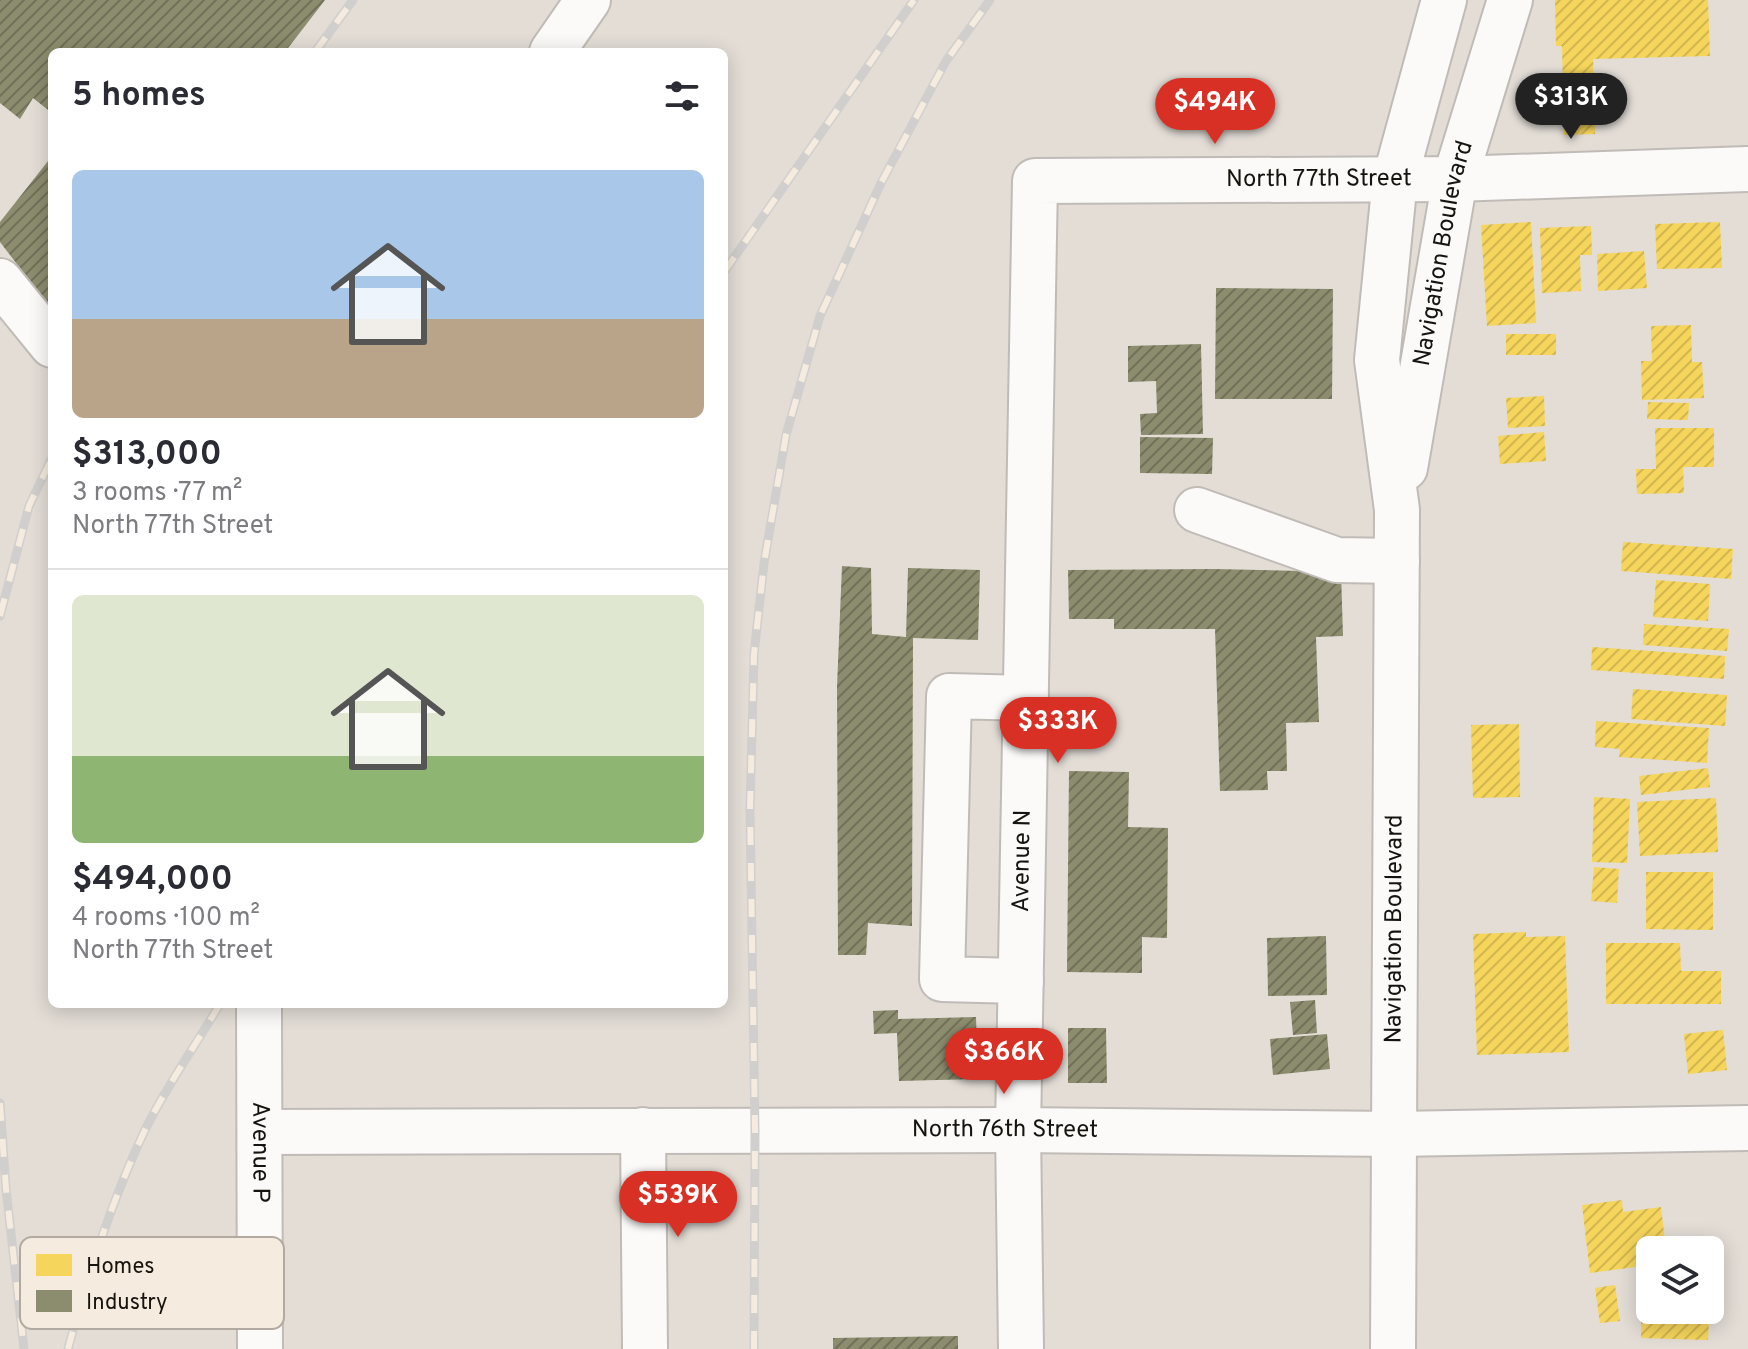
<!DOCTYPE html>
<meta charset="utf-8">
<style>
:root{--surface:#fff;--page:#f7f7f7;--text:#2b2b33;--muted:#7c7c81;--line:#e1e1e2;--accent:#d93025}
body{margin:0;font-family:Overpass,sans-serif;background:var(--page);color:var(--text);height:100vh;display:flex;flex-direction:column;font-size:30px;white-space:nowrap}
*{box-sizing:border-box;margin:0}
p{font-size:26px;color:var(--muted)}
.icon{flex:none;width:44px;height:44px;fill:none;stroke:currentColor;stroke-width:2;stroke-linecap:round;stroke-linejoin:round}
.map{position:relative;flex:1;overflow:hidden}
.details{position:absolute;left:48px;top:48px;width:680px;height:960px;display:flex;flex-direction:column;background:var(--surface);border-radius:12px;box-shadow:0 4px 20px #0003}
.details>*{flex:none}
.buttons{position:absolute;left:1636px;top:1236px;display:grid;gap:16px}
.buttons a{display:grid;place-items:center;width:88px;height:88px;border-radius:12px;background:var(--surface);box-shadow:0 4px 20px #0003;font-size:40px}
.price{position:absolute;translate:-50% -68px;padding:0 18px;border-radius:28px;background:var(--accent);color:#fff;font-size:26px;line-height:52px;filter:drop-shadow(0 2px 4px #0008)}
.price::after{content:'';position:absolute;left:50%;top:48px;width:24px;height:18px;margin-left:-12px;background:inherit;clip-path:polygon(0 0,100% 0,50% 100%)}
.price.current{background:#222;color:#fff}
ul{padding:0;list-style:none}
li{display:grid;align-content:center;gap:16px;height:424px;padding:0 24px}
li+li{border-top:2px solid var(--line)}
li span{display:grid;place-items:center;height:248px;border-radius:12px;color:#555}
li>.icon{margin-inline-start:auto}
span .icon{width:144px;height:144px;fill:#fffc;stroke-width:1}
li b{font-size:34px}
h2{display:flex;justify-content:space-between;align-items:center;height:96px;padding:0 24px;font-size:34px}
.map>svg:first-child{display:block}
</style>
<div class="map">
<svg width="1748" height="1349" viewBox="0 0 1748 1349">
<defs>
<pattern id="homes-hatch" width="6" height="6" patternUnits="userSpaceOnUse" patternTransform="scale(2)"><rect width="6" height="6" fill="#f6d55c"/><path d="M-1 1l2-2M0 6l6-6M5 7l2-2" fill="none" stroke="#d2b64f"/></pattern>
<pattern id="industry-hatch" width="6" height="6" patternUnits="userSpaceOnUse" patternTransform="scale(2)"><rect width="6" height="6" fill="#8c8c6e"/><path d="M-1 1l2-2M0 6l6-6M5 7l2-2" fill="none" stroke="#717159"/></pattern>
</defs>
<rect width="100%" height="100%" fill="#e3ddd6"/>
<g fill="url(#homes-hatch)">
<polygon points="1555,0 1708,0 1710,56 1593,59 1595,134 1564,135 1562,46 1556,46"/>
<polygon points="1531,222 1536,323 1487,326 1481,225"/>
<polygon points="1720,222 1722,268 1657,269 1655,224"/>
<polygon points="1591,226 1592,255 1580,255 1581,291 1542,293 1540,228"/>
<polygon points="1644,251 1647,288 1598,291 1597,254"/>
<polygon points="1691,325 1692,362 1702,362 1704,398 1642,400 1641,361 1652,361 1651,326"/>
<rect x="1506" y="334" width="50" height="21"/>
<polygon points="1544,396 1545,426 1508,428 1506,398"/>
<polygon points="1648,402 1689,403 1688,420 1647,419"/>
<polygon points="1655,428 1714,428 1714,467 1683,467 1684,493 1637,494 1636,469 1656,469"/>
<polygon points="1544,432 1546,461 1500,464 1498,436"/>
<polygon points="1623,542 1733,549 1731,579 1621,571"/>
<polygon points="1656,580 1710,584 1708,621 1653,617"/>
<polygon points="1644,624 1729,629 1727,651 1643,645"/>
<polygon points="1592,647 1725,656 1724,679 1591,670"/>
<polygon points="1633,689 1727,695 1725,726 1631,719"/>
<polygon points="1596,721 1709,728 1707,763 1619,757 1620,749 1595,747"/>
<polygon points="1519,724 1520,797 1473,798 1471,725"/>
<polygon points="1708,768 1710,787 1641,795 1639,776"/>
<polygon points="1594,797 1630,799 1627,863 1592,862"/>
<polygon points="1716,798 1718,852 1640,856 1637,802"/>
<polygon points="1594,867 1619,869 1617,903 1591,901"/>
<polygon points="1646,872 1713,872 1713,930 1646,929"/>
<polygon points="1526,932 1526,937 1565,936 1569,1052 1477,1055 1473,934"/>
<polygon points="1606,943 1680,943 1681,971 1721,971 1721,1004 1606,1004"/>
<polygon points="1723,1030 1727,1070 1688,1074 1684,1034"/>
<polygon points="1622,1200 1623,1212 1661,1207 1666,1250 1650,1250 1650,1265 1590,1273 1582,1205"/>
<polygon points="1615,1285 1620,1321 1600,1323 1595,1288"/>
<polygon points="1641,1319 1709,1320 1708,1340 1641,1338"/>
</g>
<g fill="url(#industry-hatch)">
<polygon points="0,0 325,0 285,52 52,52 52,113 33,98 20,119 0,103"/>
<polygon points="52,156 52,310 0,242 0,222"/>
<polygon points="1216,288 1333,289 1332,399 1215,399"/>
<polygon points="1201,344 1203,434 1141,435 1140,414 1157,413 1156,381 1128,382 1128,346"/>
<polygon points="1140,437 1213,438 1212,474 1140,473"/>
<polygon points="842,566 871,568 872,634 906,637 908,568 980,570 978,640 913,638 912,926 868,923 866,955 838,955 837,687"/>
<polygon points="1214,569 1341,572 1343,636 1316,637 1319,722 1286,723 1287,771 1267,771 1268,790 1220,791 1215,629 1114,629 1114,619 1069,619 1068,570"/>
<polygon points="1069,771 1129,772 1128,827 1168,828 1167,938 1142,937 1142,973 1067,972"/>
<polygon points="1326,936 1327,995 1268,996 1267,938"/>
<polygon points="1315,1000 1317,1033 1293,1035 1290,1002"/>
<polygon points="898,1010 898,1019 976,1017 978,1079 899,1081 897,1033 874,1034 873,1011"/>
<polygon points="1068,1028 1106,1028 1107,1083 1068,1083"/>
<polygon points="1327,1034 1330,1069 1273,1075 1270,1039"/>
<polygon points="958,1336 958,1349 833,1349 833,1338"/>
</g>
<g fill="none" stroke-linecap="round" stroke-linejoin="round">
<g stroke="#c0bbb6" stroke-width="48">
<g id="minor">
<polyline points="552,52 588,0"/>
<polyline points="0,281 52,345"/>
<polyline points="1197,510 1337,560 1397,561"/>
<polyline points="1021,981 942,979 949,696 1026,698"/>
<path id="s1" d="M259,1004L260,1349"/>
<polyline points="643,1130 645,1349"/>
<path id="s2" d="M261,1132L1018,1130L1395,1134L1748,1128"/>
<path id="s3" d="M1021,1349L1018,1130L1035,181L1455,179L1748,169"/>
</g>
</g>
<g stroke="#c0bbb6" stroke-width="48">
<g id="major">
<path id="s4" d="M1405,468L1455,179L1510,0"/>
<path id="s5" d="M1393,1349L1397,510L1377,360L1395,179L1444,0"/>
</g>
</g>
<use href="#minor" stroke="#fbfaf9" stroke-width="44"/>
<use href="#major" stroke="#fbfaf9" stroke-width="44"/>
<g stroke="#d1cfcd" stroke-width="9">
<g id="rail">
<polyline points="315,52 353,0"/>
<polyline points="724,272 914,0"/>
<polyline points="0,616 29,506 52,458"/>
<polyline points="0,1103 6,1189 24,1349"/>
<path d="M68,1349C88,1274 112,1200 145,1130C166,1087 195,1046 220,1004"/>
<polyline points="754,1349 755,1130 750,809 754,654 764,563 786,435 820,316 881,183 946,61 990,0"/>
</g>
</g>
<use href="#rail" stroke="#f5ebde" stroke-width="6" stroke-dasharray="18" stroke-linecap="butt"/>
</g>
<g text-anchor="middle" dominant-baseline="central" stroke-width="8" stroke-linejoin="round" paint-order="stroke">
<g font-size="24" fill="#17130f" stroke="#f5ebde">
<text stroke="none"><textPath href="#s3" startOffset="1452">North 77th Street</textPath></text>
<text stroke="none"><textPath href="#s4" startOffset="218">Navigation Boulevard</textPath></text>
<text stroke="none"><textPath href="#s3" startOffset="488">Avenue N</textPath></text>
<text stroke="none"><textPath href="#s5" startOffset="420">Navigation Boulevard</textPath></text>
<text stroke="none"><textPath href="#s2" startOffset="744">North 76th Street</textPath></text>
<text stroke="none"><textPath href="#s1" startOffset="148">Avenue P</textPath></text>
</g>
</g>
<rect x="20" y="1237" width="264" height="92" rx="12" fill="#f5ebde" stroke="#b2aaa0" stroke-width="2"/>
<rect x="36" y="1254" width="36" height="22" fill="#f6d55c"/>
<rect x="36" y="1290" width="36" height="22" fill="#8c8c6e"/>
<g font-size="22" fill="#17130f">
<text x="86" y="1273">Homes</text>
<text x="86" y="1309">Industry</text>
</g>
</svg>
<div class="buttons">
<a><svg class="icon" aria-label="layers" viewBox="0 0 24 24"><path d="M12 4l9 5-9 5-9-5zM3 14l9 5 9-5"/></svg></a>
</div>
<b class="price current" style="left:1571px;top:141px">$313K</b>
<b class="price" style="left:1215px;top:146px">$494K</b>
<b class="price" style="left:1058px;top:765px">$333K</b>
<b class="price" style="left:1004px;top:1096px">$366K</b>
<b class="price" style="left:678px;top:1239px">$539K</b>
<section class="details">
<h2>5 homes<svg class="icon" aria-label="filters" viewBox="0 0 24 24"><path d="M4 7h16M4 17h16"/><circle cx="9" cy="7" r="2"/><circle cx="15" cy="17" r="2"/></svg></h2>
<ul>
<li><span style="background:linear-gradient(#a9c7e8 60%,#b9a48a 0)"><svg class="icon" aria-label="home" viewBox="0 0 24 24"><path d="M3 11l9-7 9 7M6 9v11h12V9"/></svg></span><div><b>$313,000</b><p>3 rooms · 77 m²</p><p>North 77th Street</p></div></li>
<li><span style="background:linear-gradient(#dfe7d0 65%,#8fb573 0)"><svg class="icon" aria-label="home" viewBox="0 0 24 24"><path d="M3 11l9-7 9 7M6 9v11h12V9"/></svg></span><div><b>$494,000</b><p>4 rooms · 100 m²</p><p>North 77th Street</p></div></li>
</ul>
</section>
</div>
